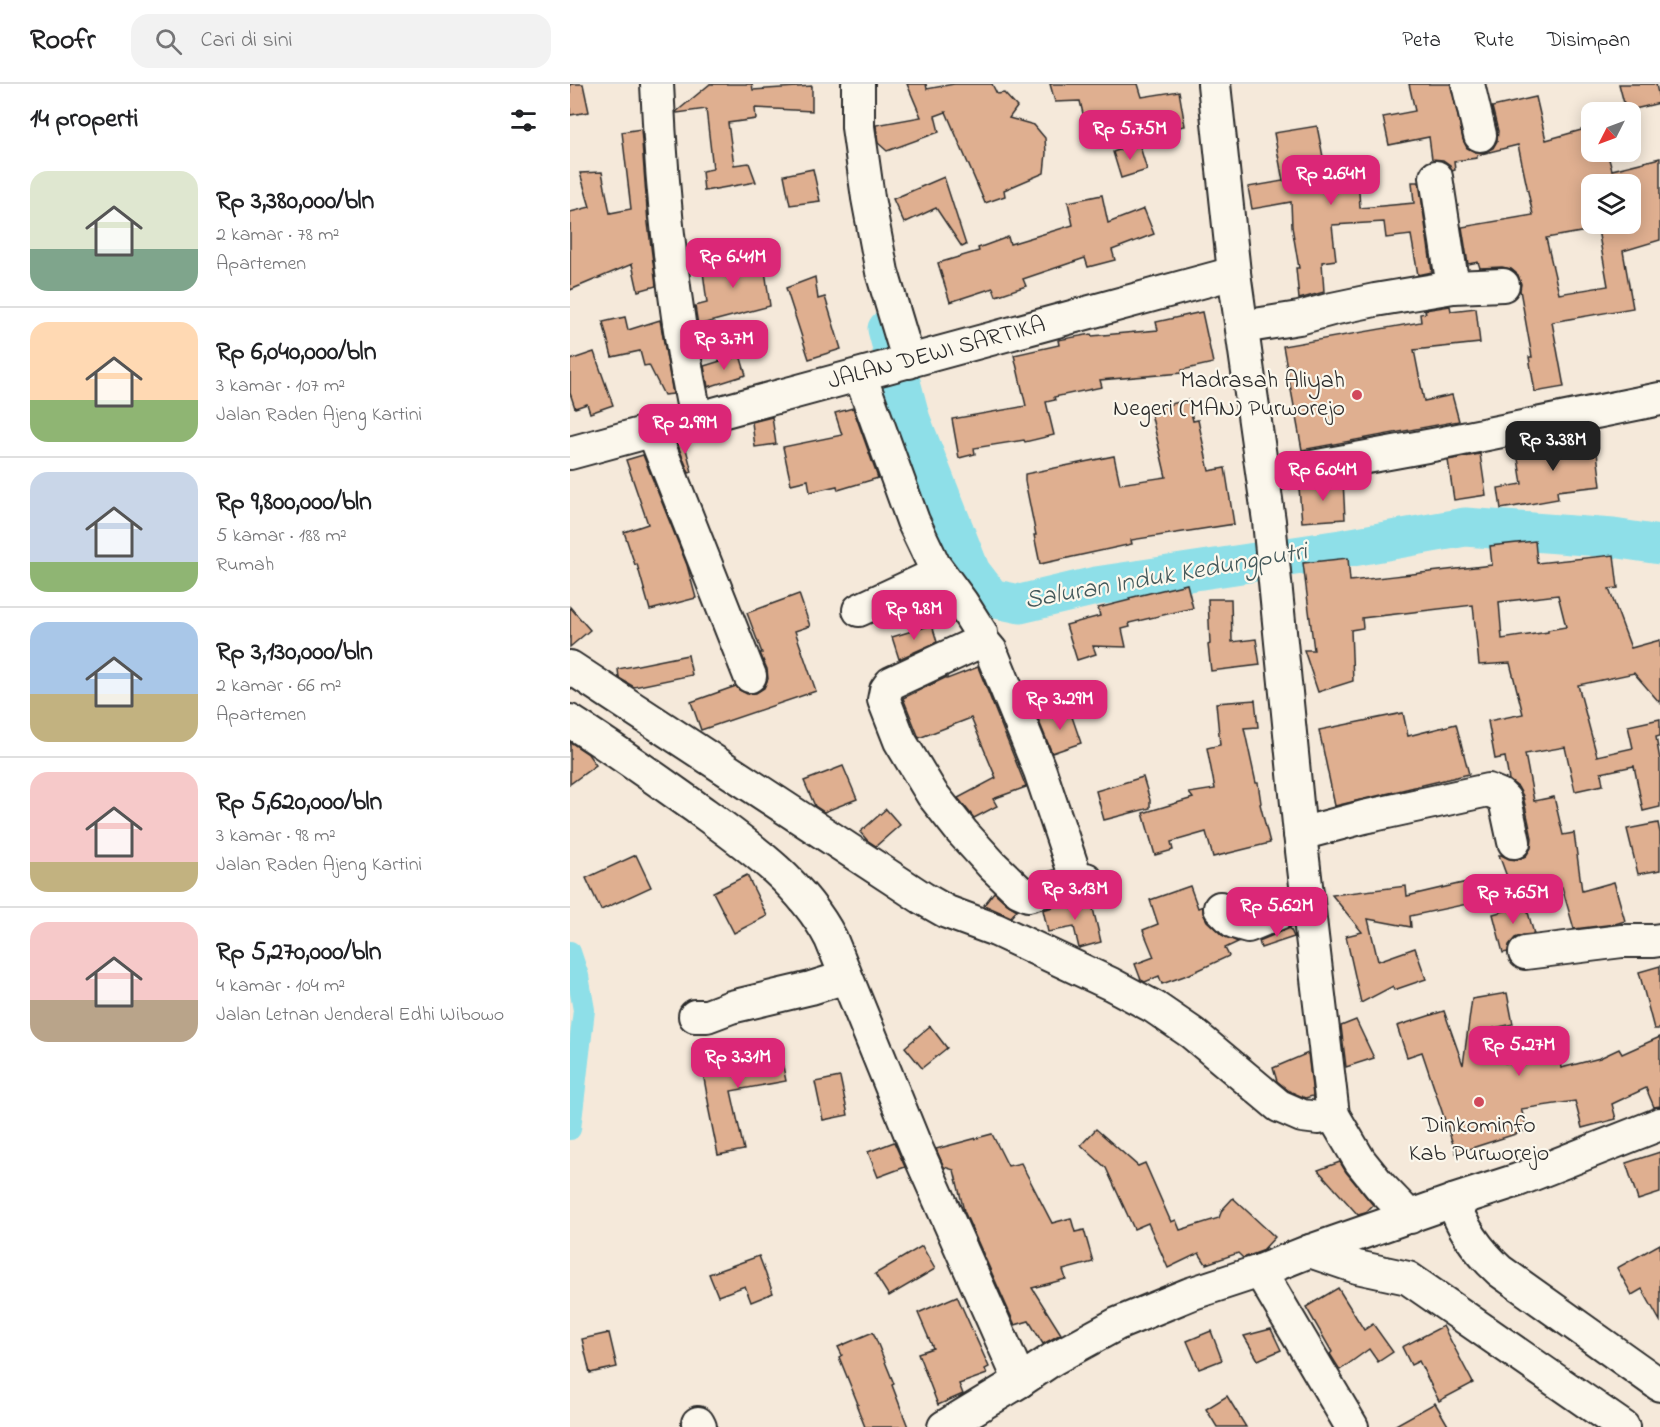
<!DOCTYPE html>
<html lang="id">
<meta charset="utf-8">
<style>
:root{--surface:#fff;--page:#f2f2f2;--text:#202124;--muted:#757577;--line:#e0e0e0;--accent:#db2777}
body{margin:0;font-family:"Indie Flower",sans-serif;background:var(--page);color:var(--text);height:100vh;display:flex;flex-direction:column;font-size:22px;white-space:nowrap}
*{box-sizing:border-box;margin:0}
p{font-size:20px;color:var(--muted)}
.icon{flex:none;width:33px;height:33px;fill:none;stroke:currentColor;stroke-width:2;stroke-linecap:round;stroke-linejoin:round}
.map{position:relative;flex:1;overflow:hidden}
.panel{display:flex;flex-direction:column;background:var(--surface);width:570px}
.panel>*{flex:none}
.needle{width:39px;rotate:228deg}
.tools{position:absolute;left:1011px;top:18px;display:grid;gap:12px}
.tools a{display:grid;place-items:center;width:60px;height:60px;border-radius:12px;background:var(--surface);box-shadow:0 3px 15px #0003;font-size:30px}
.price{position:absolute;translate:-50% -51px;padding:0 14px;border-radius:12px;background:var(--accent);color:#fff;font-size:20px;line-height:39px;filter:drop-shadow(0 2px 3px #0008)}
.price::after{content:'';position:absolute;left:50%;top:36px;width:18px;height:14px;margin-left:-9px;background:inherit;clip-path:polygon(0 0,100% 0,50% 100%)}
.price.current{background:#222;color:#fff}
ul{padding:0;list-style:none}
li{display:flex;align-items:center;gap:18px;height:150px;padding:0 30px}
li+li{border-top:2px solid var(--line)}
li span{display:grid;place-items:center;flex:none;width:168px;height:120px;border-radius:18px;color:#555}
li>.icon{margin-inline-start:auto}
span .icon{width:72px;height:72px;fill:#fffc;stroke-width:1}
li b{font-size:26px}
h2{display:flex;justify-content:space-between;align-items:center;height:72px;padding:0 30px;font-size:26px}
header{display:flex;align-items:center;gap:36px;box-sizing:border-box;height:84px;padding:0 30px;background:var(--surface);border-bottom:2px solid var(--line)}
header strong{font-size:28px}
nav{display:flex;gap:33px;margin-inline-start:auto;font-size:21px}
.search{width:420px;height:54px;background:var(--page);display:flex;align-items:center;gap:15px;box-sizing:border-box;padding:0 21px;border-radius:18px;color:var(--muted);font-size:22px}
main{display:flex;flex:1;min-height:0}
.map>svg:first-child{display:block}
</style>
<header>
<strong>Roofr</strong>
<div class="search"><svg class="icon" aria-label="search" viewBox="0 0 24 24"><circle cx="10" cy="10" r="6"/><path d="M15 15l6 6"/></svg>Cari di sini</div>
<nav><a>Peta</a><a>Rute</a><a>Disimpan</a></nav>
</header>
<main>
<section class="panel">
<h2>14 properti<svg class="icon" aria-label="filters" viewBox="0 0 24 24"><path d="M4 7h16M4 17h16"/><circle cx="9" cy="7" r="2"/><circle cx="15" cy="17" r="2"/></svg></h2>
<ul>
<li><span style="background:linear-gradient(#dfe7d0 65%,#7fa58c 0)"><svg class="icon" aria-label="home" viewBox="0 0 24 24"><path d="M3 11l9-7 9 7M6 9v11h12V9"/></svg></span><div><b>Rp 3,380,000/bln</b><p>2 kamar · 78 m²</p><p>Apartemen</p></div></li>
<li><span style="background:linear-gradient(#ffd9b3 65%,#8fb573 0)"><svg class="icon" aria-label="home" viewBox="0 0 24 24"><path d="M3 11l9-7 9 7M6 9v11h12V9"/></svg></span><div><b>Rp 6,040,000/bln</b><p>3 kamar · 107 m²</p><p>Jalan Raden Ajeng Kartini</p></div></li>
<li><span style="background:linear-gradient(#c9d6e8 75%,#8fb573 0)"><svg class="icon" aria-label="home" viewBox="0 0 24 24"><path d="M3 11l9-7 9 7M6 9v11h12V9"/></svg></span><div><b>Rp 9,800,000/bln</b><p>5 kamar · 188 m²</p><p>Rumah</p></div></li>
<li><span style="background:linear-gradient(#a9c7e8 60%,#c2b280 0)"><svg class="icon" aria-label="home" viewBox="0 0 24 24"><path d="M3 11l9-7 9 7M6 9v11h12V9"/></svg></span><div><b>Rp 3,130,000/bln</b><p>2 kamar · 66 m²</p><p>Apartemen</p></div></li>
<li><span style="background:linear-gradient(#f6c9c9 75%,#c2b280 0)"><svg class="icon" aria-label="home" viewBox="0 0 24 24"><path d="M3 11l9-7 9 7M6 9v11h12V9"/></svg></span><div><b>Rp 5,620,000/bln</b><p>3 kamar · 98 m²</p><p>Jalan Raden Ajeng Kartini</p></div></li>
<li><span style="background:linear-gradient(#f6c9c9 65%,#b9a48a 0)"><svg class="icon" aria-label="home" viewBox="0 0 24 24"><path d="M3 11l9-7 9 7M6 9v11h12V9"/></svg></span><div><b>Rp 5,270,000/bln</b><p>4 kamar · 104 m²</p><p>Jalan Letnan Jenderal Edhi Wibowo</p></div></li>
</ul>
</section>
<div class="map">
<svg width="1090" height="1343" viewBox="0 0 1090 1343">
<rect width="100%" height="100%" fill="#f5e9da"/>
<filter id="ink" filterUnits="userSpaceOnUse"><feTurbulence type="fractalNoise" baseFrequency=".0167" numOctaves="2"/><feDisplacementMap in="SourceGraphic" scale="12" xChannelSelector="R" yChannelSelector="G"/><feConvolveMatrix kernelMatrix="1 2 1 2 8 2 1 2 1" color-interpolation-filters="sRGB"/></filter>
<g filter="url(#ink)">
<g fill="none" stroke-linecap="round" stroke-linejoin="round">
<polyline stroke="#8edfe8" stroke-width="22" points="0,868 8,892 14,926 0,1045"/>
<polyline stroke="#8edfe8" stroke-width="39" points="317,245 341,336 401,488 421,514 450,520 526,502 771,465 895,443 1043,454 1090,461"/>
</g>
<g fill="#dfaf90" stroke="#2b2b2b" stroke-width="1.5" fill-rule="evenodd">
<polygon points="0,0 13,0 19,28 0,31"/>
<polygon points="140,0 182,0 183,6 242,2 242,27 185,24 186,35 158,39 164,81 179,79 186,98 134,107 132,87 143,85 136,25 107,29 106,28"/>
<polygon points="337,0 356,0 357,5 384,0 422,0 427,10 434,9 447,23 439,34 464,41 475,54 476,69 474,89 434,106 435,112 415,119 376,28 365,32 369,48 317,67 308,59 306,41 351,33"/>
<polygon points="480,0 568,0 572,13 609,7 615,42 564,51 560,28 515,38 510,17 485,18"/>
<path d="M839,0H881L893,56L897,64L905,68H915L923,64L927,57L928,47L922,23L966,13L976,56L1022,43V68H1037L1042,86L1090,74V156L1053,167L1063,224L982,238L994,303L965,308L959,273H962L950,206L951,200L948,191L941,185L932,183L910,184L908,178L898,180L892,143L963,131L948,61L907,71V74L884,77L885,86L882,87L880,81L873,76L862,75L859,53L819,61L813,33L845,27ZM1022,100H1060V140H1027L1038,202L989,210L976,154L1022,146Z"/>
<polygon points="1049,0 1086,0 1090,19 1056,27"/>
<polygon points="747,42 754,78 787,76 790,124 844,119 842,98 849,98 862,188 848,191 841,151 816,154 814,138 762,141 766,176 752,178 754,208 729,215 726,184 729,184 722,143 721,118 682,125 678,103 713,97 704,49"/>
<polygon points="71,45 78,139 86,202 68,207 62,180 0,206 0,128 20,123 10,89 32,88 40,129 61,125 52,48"/>
<polygon points="569,59 577,86 551,94 543,68"/>
<polygon points="243,85 250,117 220,121 214,91"/>
<polygon points="374,93 396,161 392,163 366,124 334,139 323,115"/>
<polygon points="532,111 538,139 574,125 584,150 542,166 545,176 518,183 515,174 453,195 456,202 426,212 423,204 380,218 368,179 409,167 408,164 438,153 440,160 503,141 498,118"/>
<polygon points="193,172 200,222 128,241 125,222 137,219 132,180"/>
<polygon points="245,193 248,215 255,213 271,265 239,275 216,204"/>
<polygon points="880,222 881,227 906,224 910,259 844,266 854,317 882,311 889,337 732,366 713,262 851,238 850,230 856,229 855,226"/>
<polygon points="632,228 643,279 612,286 612,289 530,296 532,303 484,313 485,316 476,318 484,351 455,358 454,356 404,364 405,370 389,374 382,335 456,322 444,271 489,261 488,256 521,250 522,252 588,246 586,238"/>
<polygon points="55,233 58,246 90,236 103,310 94,311 79,281 74,282 70,267 42,273 33,238"/>
<polygon points="24,268 43,321 20,329 17,320 5,324 0,309 0,276"/>
<polygon points="170,271 176,291 138,303 134,282"/>
<polygon points="618,316 623,337 628,336 639,387 655,384 664,440 561,456 562,460 470,480 464,451 466,451 455,397 455,390 544,372 550,400 596,393 580,325"/>
<polygon points="283,324 308,394 268,406 267,402 240,408 238,396 221,400 213,363 272,351 265,329"/>
<polygon points="202,333 206,360 185,363 182,338"/>
<polygon points="1025,352 1031,402 987,407 988,415 931,425 928,404 952,400 947,368 994,360 994,356"/>
<polygon points="114,357 122,388 119,389 107,359"/>
<polygon points="910,370 916,411 884,416 878,376"/>
<polygon points="73,371 117,481 126,514 80,526 67,480 65,481 54,448 78,440 56,376"/>
<polygon points="773,396 775,435 732,438 729,404"/>
<path d="M965,457L967,479L1044,471L1048,504L1039,505L1061,564L1090,556V619L1064,589L1008,601L1027,672L1063,664L1058,642L1090,635V652L1086,653L1090,676V723L1073,727L1064,682L1031,689L1033,701L1005,707L995,663L955,670L964,717L984,713L993,751L1004,749L1012,807L1044,798L1055,837L1045,840L1004,845L992,803L943,809L929,771H931L939,775L947,776L956,772L961,764L962,754L953,712L948,703L939,696L935,673L925,675L918,637L953,630L940,579L909,581L903,521L792,534L793,544L781,546L783,597L748,608L734,566H744L733,479L778,474L780,497L922,481L920,462ZM988,511L996,543L978,546V548L932,555L929,518Z"/>
<polygon points="617,500 623,524 559,539 560,543 552,545 556,563 523,562 526,570 507,576 496,541 530,532 528,524 560,516 559,514"/>
<polygon points="229,510 240,542 225,547 246,607 131,646 121,618 166,602 169,606 177,610 186,609 194,604 198,595 197,585 190,569 192,569 177,529"/>
<polygon points="638,515 661,515 662,558 686,555 690,581 641,587 638,561 640,560"/>
<polygon points="0,523 20,546 0,563"/>
<polygon points="362,541 367,558 329,575 322,553"/>
<polygon points="118,571 122,591 64,603 49,594 48,585"/>
<polygon points="408,583 456,703 423,715 427,722 404,734 388,714 426,694 401,634 349,654 333,614 377,593 377,595"/>
<polygon points="685,616 688,643 674,644 686,699 688,699 691,719 690,720 700,759 643,773 636,748 601,758 603,766 585,771 573,729 623,714 619,709 645,705 637,664 650,661 646,619"/>
<polygon points="499,624 511,659 482,669 468,635"/>
<polygon points="833,629 838,652 886,640 899,690 765,722 749,646"/>
<polygon points="0,658 18,670 26,681 0,700"/>
<polygon points="273,682 287,715 254,728 245,722 234,697"/>
<polygon points="573,693 580,716 580,724 534,736 526,707"/>
<polygon points="316,725 330,741 306,762 297,756 290,748"/>
<polygon points="1088,739 1090,749 1090,786 1068,790 1057,745"/>
<polygon points="66,771 81,803 31,826 16,794"/>
<polygon points="177,791 197,832 164,849 143,808"/>
<polygon points="897,798 902,819 840,832 841,843 798,835 808,877 845,864 856,895 824,906 823,902 791,919 776,852 792,848 762,811 836,802 837,812"/>
<polygon points="620,802 628,824 633,822 633,829 637,837 652,851 668,858 655,864 659,872 620,890 592,900 589,892 575,898 571,896 565,880 584,873 573,846 588,840 580,816"/>
<polygon points="424,808 437,820 447,826 441,833 414,821"/>
<polygon points="520,812 531,858 509,864 504,843 478,848 473,826"/>
<polygon points="956,821 964,850 953,851 945,854 939,861 938,868 933,869 923,830"/>
<polygon points="720,844 724,853 691,864 689,857"/>
<polygon points="1090,882 1090,945 1084,945 1069,888"/>
<polygon points="937,909 943,940 924,944 935,979 989,970 991,984 1030,974 1049,965 1052,970 1090,953 1090,1022 1084,1023 1076,1004 1042,1020 1046,1035 1012,1044 1005,1017 951,1025 958,1046 886,1069 852,968 837,973 827,942 874,927 893,981 902,915"/>
<polygon points="786,936 804,974 776,983 771,942"/>
<polygon points="360,942 377,964 352,984 335,963"/>
<polygon points="208,958 216,997 161,1007 174,1066 148,1071 138,1022 139,1022 131,978 185,968 184,963"/>
<polygon points="738,969 743,1012 735,1014 719,1007 707,997 703,984"/>
<polygon points="270,993 278,1031 253,1036 245,998"/>
<polygon points="526,1045 568,1082 575,1079 601,1138 606,1136 610,1146 649,1134 652,1126 663,1114 705,1153 692,1167 673,1174 668,1169 636,1180 629,1169 598,1184 578,1139 564,1145 536,1084 511,1061"/>
<polygon points="422,1050 438,1082 451,1079 482,1139 501,1134 505,1148 514,1146 523,1178 493,1186 496,1195 462,1204 491,1250 473,1260 459,1237 445,1241 394,1127 384,1086 374,1083 366,1065"/>
<polygon points="324,1058 335,1083 308,1093 298,1068"/>
<polygon points="1090,1068 1090,1109 1068,1116 1056,1079"/>
<polygon points="770,1078 776,1088 803,1121 795,1129 788,1131 748,1086"/>
<polygon points="1090,1160 1090,1237 1072,1205 1062,1211 1047,1184"/>
<polygon points="352,1162 365,1185 319,1212 305,1190"/>
<polygon points="189,1172 203,1209 181,1218 175,1202 148,1212 139,1190"/>
<polygon points="768,1204 794,1246 803,1240 823,1268 808,1278 799,1265 770,1286 760,1270 762,1268 736,1223"/>
<polygon points="387,1212 419,1283 415,1285 417,1290 389,1300 393,1310 368,1321 348,1269 363,1264 348,1229"/>
<polygon points="873,1242 903,1299 869,1317 849,1277 841,1281 832,1263"/>
<polygon points="701,1245 711,1266 688,1276 674,1252"/>
<polygon points="641,1247 652,1276 629,1285 617,1257"/>
<polygon points="303,1248 324,1300 322,1301 338,1343 295,1343 286,1320 288,1320 269,1273 272,1271 268,1263"/>
<polygon points="39,1249 47,1283 20,1289 12,1255"/>
<polygon points="657,1312 676,1343 647,1343 636,1325"/>
<polygon points="865,1319 879,1343 822,1343"/>
</g>
<g fill="none" stroke-linecap="round" stroke-linejoin="round">
<g stroke="#2b2b2b" stroke-width="36">
<g id="minor">
<path d="M87,0C92,113 103,225 126,335"/>
<polyline points="288,0 288,43 298,114 312,188 339,278"/>
<polyline points="644,0 664,189 699,437 730,750 763,1031 790,1077 810,1102 840,1133"/>
<polyline points="898,0 910,51"/>
<polyline points="883,203 933,201"/>
<polyline points="672,243 729,234 762,225 805,216 883,203 866,93"/>
<polyline points="290,291 343,437 364,481 392,519 411,549 410,554 407,559 321,599 316,606 314,616 330,657 362,710 392,748 422,781 449,807 458,811 516,795"/>
<polyline points="83,347 180,592"/>
<polyline points="0,369 664,189"/>
<polyline points="693,392 868,360 1090,315"/>
<polyline points="289,526 369,489"/>
<polyline points="410,554 421,567 470,687 507,797"/>
<polyline points="0,583 354,815 377,828 426,846 541,900 584,923 622,949 709,1022 732,1032 748,1034 763,1031"/>
<path d="M0,637C43,664 83,693 124,722C176,760 231,797 261,855L345,1061L450,1297"/>
<polyline points="730,750 794,733 918,706 930,711 935,716 944,758"/>
<polyline points="650,824 664,838 678,842 738,817"/>
<polyline points="955,869 1052,857 1083,857 1090,856"/>
<polyline points="125,932 137,932 161,923 241,904 276,893"/>
<path d="M883,1117C892,1144 909,1168 930,1187L1090,1301"/>
<polyline points="740,1167 787,1183 838,1194 1053,1343"/>
<polyline points="690,1187 782,1343"/>
<polyline points="128,1339 130,1343"/>
<polyline points="374,1343 450,1297 483,1275 547,1240 620,1210 690,1187 740,1167 883,1117 948,1096 1090,1040"/>
</g>
</g>
<use href="#minor" stroke="#fbf7ec" stroke-width="32"/>
</g>
</g>
<g fill="#d1495b" stroke="#fbf7ec" stroke-width="2">
<circle cx="787" cy="311" r="6"/>
<circle cx="909" cy="1018" r="6"/>
</g>
<g text-anchor="middle" dominant-baseline="central" stroke-width="4.5" stroke-linejoin="round" paint-order="stroke">
<g font-size="24" fill="#2b2b2b" stroke="#fbf7ec">
<text transform="translate(367 270) rotate(-15)">JALAN DEWI SARTIKA</text>
</g>
<g font-size="24" fill="#2b2b2b" stroke="#fbf7ec" text-anchor="end">
<text x="775" y="297">Madrasah Aliyah<tspan x="775" dy="28">Negeri (MAN) Purworejo</tspan></text>
<text x="909" y="1042" text-anchor="middle">Dinkominfo<tspan x="909" dy="28">Kab Purworejo</tspan></text>
</g>
<g font-size="26" font-style="italic" fill="#44585a" stroke="#fbf7ec">
<text transform="translate(596 493) rotate(-10)">Saluran Induk Kedungputri</text>
</g>
</g>
</svg>
<div class="tools">
<a><svg class="needle" viewBox="-14 -14 28 28"><path d="M0-13l5 13h-10z" fill="#e53935"/><path d="M0 13l5-13h-10z" fill="#757577"/></svg></a>
<a><svg class="icon" aria-label="layers" viewBox="0 0 24 24"><path d="M12 4l9 5-9 5-9-5zM3 14l9 5 9-5"/></svg></a>
</div>
<b class="price" style="left:560px;top:77px">Rp 5.75M</b>
<b class="price" style="left:761px;top:122px">Rp 2.64M</b>
<b class="price" style="left:163px;top:205px">Rp 6.41M</b>
<b class="price" style="left:154px;top:287px">Rp 3.7M</b>
<b class="price" style="left:115px;top:371px">Rp 2.99M</b>
<b class="price current" style="left:983px;top:388px">Rp 3.38M</b>
<b class="price" style="left:753px;top:418px">Rp 6.04M</b>
<b class="price" style="left:344px;top:557px">Rp 9.8M</b>
<b class="price" style="left:490px;top:647px">Rp 3.29M</b>
<b class="price" style="left:505px;top:837px">Rp 3.13M</b>
<b class="price" style="left:943px;top:841px">Rp 7.65M</b>
<b class="price" style="left:707px;top:854px">Rp 5.62M</b>
<b class="price" style="left:949px;top:993px">Rp 5.27M</b>
<b class="price" style="left:168px;top:1005px">Rp 3.31M</b>
</div>
</main>
